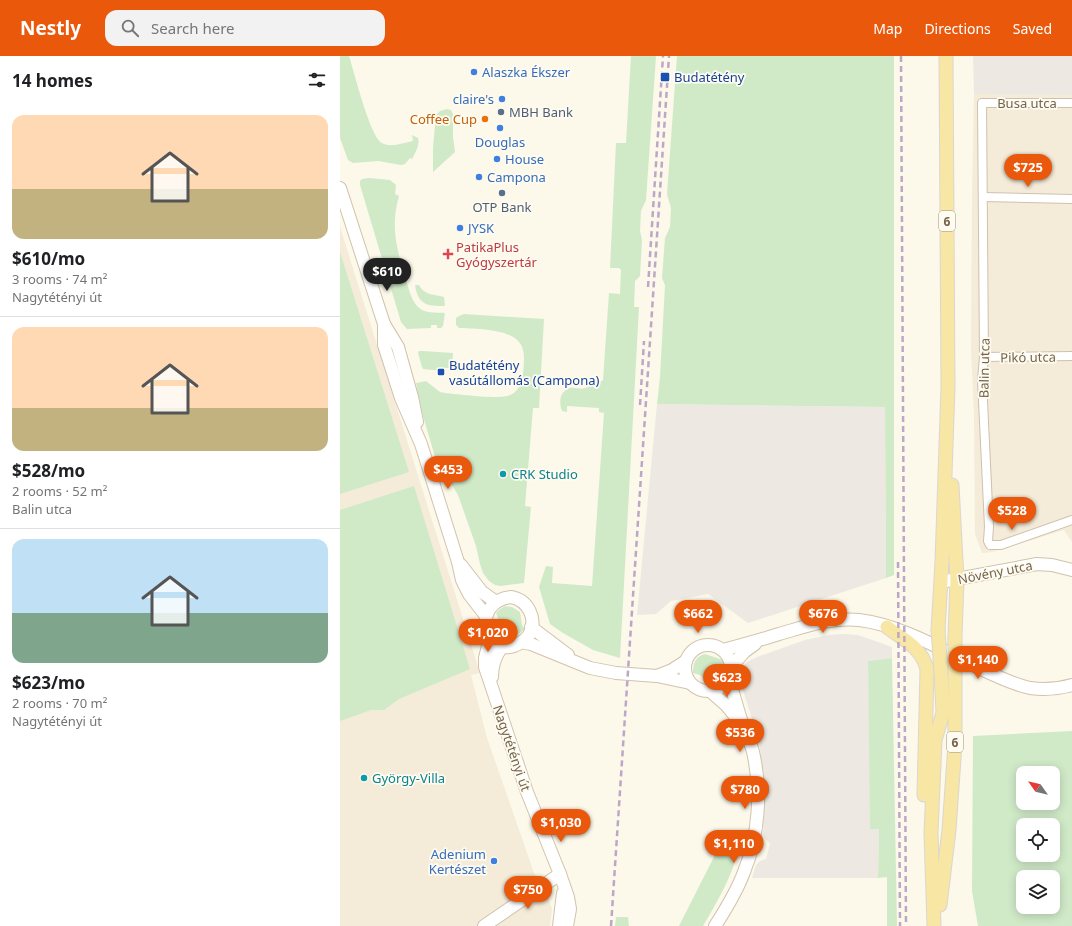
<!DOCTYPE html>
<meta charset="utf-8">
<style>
:root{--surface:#fff;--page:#f2f2f2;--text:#202124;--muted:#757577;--line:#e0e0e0;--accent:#ea580c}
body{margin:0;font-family:"Noto Sans",sans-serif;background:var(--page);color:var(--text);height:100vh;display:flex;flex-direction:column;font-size:15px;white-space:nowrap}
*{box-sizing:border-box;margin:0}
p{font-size:13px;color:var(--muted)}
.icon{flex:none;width:22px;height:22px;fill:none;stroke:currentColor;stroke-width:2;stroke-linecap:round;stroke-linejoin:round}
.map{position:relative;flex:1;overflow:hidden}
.panel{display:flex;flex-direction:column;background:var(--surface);width:340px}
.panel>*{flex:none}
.needle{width:26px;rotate:304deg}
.tools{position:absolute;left:676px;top:710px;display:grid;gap:8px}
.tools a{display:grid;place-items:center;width:44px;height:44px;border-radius:8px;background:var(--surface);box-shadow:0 2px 10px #0003;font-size:20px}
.price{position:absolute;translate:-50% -34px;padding:0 9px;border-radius:14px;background:var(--accent);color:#fff;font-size:13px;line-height:26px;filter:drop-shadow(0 1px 2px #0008)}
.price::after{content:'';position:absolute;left:50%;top:24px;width:12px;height:9px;margin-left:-6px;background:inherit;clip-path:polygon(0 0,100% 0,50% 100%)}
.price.selected{background:#222;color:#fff}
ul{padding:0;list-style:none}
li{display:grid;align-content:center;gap:8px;height:212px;padding:0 12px}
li+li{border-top:1px solid var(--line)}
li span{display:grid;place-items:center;height:124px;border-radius:12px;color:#555}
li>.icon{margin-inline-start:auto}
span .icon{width:72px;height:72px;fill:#fffc;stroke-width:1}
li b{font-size:17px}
h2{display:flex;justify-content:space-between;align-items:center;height:48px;padding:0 12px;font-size:17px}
header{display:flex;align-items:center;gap:24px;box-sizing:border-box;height:56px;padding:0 20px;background:var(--accent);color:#fff}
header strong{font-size:19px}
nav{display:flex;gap:22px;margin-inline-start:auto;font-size:14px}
.search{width:280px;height:36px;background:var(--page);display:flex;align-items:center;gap:10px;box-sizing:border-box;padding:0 14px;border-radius:12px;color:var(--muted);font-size:15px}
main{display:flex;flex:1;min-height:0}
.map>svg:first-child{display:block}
</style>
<header>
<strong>Nestly</strong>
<div class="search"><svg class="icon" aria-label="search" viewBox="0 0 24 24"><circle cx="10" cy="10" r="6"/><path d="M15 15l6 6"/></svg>Search here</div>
<nav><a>Map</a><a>Directions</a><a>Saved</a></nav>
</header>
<main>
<section class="panel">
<h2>14 homes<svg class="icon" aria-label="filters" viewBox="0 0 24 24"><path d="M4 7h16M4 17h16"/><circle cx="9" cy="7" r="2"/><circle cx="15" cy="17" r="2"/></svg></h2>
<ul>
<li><span style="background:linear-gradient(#ffd9b3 60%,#c2b280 0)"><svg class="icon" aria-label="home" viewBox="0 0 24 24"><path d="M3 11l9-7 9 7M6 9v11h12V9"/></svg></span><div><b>$610/mo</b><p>3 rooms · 74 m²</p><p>Nagytétényi út</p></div></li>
<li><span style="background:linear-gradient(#ffd9b3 65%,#c2b280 0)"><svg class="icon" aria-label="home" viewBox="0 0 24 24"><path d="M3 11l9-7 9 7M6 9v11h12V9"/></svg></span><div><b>$528/mo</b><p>2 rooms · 52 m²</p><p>Balin utca</p></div></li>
<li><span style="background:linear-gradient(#bfe0f5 60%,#7fa58c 0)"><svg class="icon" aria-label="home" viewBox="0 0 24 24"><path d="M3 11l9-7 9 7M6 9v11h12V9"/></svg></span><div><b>$623/mo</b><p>2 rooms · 70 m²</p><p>Nagytétényi út</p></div></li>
</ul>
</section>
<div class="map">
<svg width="732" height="870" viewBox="0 0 732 870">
<rect width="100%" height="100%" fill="#fcf8ea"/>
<g fill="#f4ebd8">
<polygon points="634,38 732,39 732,486 724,474 652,496 642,497 635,478 634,358 631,295 632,142"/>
<polygon points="0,171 140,617 131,619 147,682 194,817 206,837 212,853 210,870 0,870"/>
</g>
<g fill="#ede9e2">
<polygon points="633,0 732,0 732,39 634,38"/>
<polygon points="317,348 545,351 546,522 408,567 368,538 331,545 316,558 297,559"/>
<polygon points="504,578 518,579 552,591 552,602 528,605 531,773 539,773 538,822 412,822 416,809 420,805 426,803 430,787 426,784 423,778 425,743 423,718 419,685 402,631 401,621 402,612 407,606 417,601 465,584 488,579"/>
</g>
<g fill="#d0eac8" fill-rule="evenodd">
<path d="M0,0H9C14,15 30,81 42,87C51,92 63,87 73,85L72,79L78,82C80,90 75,97 72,103L70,102L65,108L61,109L38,105L13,107L8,104L0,82Z"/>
<path d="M291,0H316L306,144L301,155L300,175L302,184L300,220L295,225L294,251H299L280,602L253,594L223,577L210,568L199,531L206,510L213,511L212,527L252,530L264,357L259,356V352L227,350V356L222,355C219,347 219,335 230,332C235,331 241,334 246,332C252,330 258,327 263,324L269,237L280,238L281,214L279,212H270L276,87H286Z"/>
<polygon points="337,0 554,0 554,519 546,522 545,351 317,348 320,321 325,229 322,222 325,182 330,171 331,152 327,138"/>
<polygon points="107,53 111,54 113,58 113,81 115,96 93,116 93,92 96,59 100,55"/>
<path d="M29,122L50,124L56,129L55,138L59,140C50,171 57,194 66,224C69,233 71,244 78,251C85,258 96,256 105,257L103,270L101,272H97V269H91V272L67,273L61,266L20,129V125L22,123Z"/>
<polygon points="0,196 69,416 0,438"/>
<path d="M75,229H79C85,240 94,238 104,241L105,250C87,250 78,249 75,229Z"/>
<path d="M124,258L204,263L199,352H193L185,450L191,451L184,527L160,530L155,529L149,525L143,517L140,508L136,490L118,439L106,419L101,421L75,333L77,332L76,327L86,325L100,336L105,337C117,338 161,344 170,339C176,337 180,330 182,325C183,315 186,300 182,291C175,272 135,273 119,272L116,269V262L119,260Z"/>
<polygon points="79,295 83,295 113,297 112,315 111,315 110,312 105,312 105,315 83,313 82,311 78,297"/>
<polygon points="74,430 130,613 59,643 44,654 31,654 0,665 0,454"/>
<polygon points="165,550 172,551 180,556 182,569 185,573 176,580 166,580 159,575 158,562 156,557 159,554"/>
<path d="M365,598L383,604C387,616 381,626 368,626L360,619L353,617C353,607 356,600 365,598Z"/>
<polygon points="552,602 557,870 547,870 547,821 538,822 539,773 530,773 528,605"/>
<path d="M732,675V870H638L632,835L633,680ZM683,717H713V747H683ZM683,769H713V799H683ZM683,821H713V851H683Z"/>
<path d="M401,780C397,812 379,843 363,870H339L377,795L381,785Z"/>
<polygon points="276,861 288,861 289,870 275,870"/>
</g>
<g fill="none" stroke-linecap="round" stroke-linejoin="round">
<g stroke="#cec2af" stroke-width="10">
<g id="street">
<polyline points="732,47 642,47 644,301 642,324 649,471 648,485 650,489 661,489 732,464"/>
<polyline points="643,141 732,143"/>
<polyline points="644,301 732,300"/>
</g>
</g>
<g stroke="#d1c3ad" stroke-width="14">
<g id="secondary">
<polyline points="0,132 44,268 58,291 72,341 77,366"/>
<polyline points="44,268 44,289 61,342 81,388 118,506 122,524 129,538 146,560"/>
<polyline points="121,509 142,536 156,546"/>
<polyline points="601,526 697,508 712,509 732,514"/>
<path d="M171,541C188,544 198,563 189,579C185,584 180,588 174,590C142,600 132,545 171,541Z"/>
<polyline points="191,571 228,599"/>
<polyline points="150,582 145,602 145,611 187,736 220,818 228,841 230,853 227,870"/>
<polyline points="181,586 191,588 250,612 276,617 317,620 350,627"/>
<circle cx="368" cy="612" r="23"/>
<path d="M383,594C402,589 420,584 439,578C464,571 491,561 519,564C561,569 601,593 639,612C656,620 672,628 690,632C704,634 718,633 732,629"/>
<polyline points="392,610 404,596 415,588"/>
<polyline points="317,620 332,614 346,605"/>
<path d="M152,621C152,609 155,600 162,591"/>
<polyline points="370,635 386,649 400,666"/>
<polyline points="144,870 220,818"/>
<polyline points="219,870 223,837"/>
<path d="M375,870C386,853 397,835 404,816C419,779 422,735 413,696C411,687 406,679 403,670C398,655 394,639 389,624"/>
</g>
</g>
<g stroke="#dbd6d1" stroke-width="15">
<g id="primary">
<polyline points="612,429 617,524 615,581"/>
<path d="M547,571C564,584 581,591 587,613L584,739"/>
<polyline points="598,574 602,506 608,331 606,0"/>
<polyline points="600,849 609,774 615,688 615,620"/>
<polyline points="594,870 591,777 595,684 603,657 601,615"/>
</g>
</g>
<use href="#street" stroke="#fff" stroke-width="8"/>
<use href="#secondary" stroke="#fff" stroke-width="12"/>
<use href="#primary" stroke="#f8e6a5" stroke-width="13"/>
<g stroke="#bda7c7" stroke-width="2.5" stroke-dasharray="6 4" stroke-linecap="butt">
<polyline points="561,0 566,870"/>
<polyline points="308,231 323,0"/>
<polyline points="300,349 304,285"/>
<polyline points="558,506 560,870"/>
<polyline points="271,870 329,0"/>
</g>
<g stroke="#dbd6d1" stroke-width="15" stroke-linecap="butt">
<g id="primary-bridge">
<polyline points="598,574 601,615"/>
<polyline points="615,620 615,581"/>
</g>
</g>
<use href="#primary-bridge" stroke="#f8e6a5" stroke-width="13"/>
</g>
<g fill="#3f7fe0" stroke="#fefbf0" stroke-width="1.5">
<circle cx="134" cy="16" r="4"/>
<circle cx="162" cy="43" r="4"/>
<circle cx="160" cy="72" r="4"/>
<circle cx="157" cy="103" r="4"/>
<circle cx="139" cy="121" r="4"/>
<circle cx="120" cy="172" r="4"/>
<circle cx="154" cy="805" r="4"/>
</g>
<g fill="#1a4fb4" stroke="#fefbf0" stroke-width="1.5">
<rect x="320" y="16" width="10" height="10" rx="2"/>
<rect x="97" y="312" width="8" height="8" rx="2"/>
</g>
<g fill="#5c6f8a" stroke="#fefbf0" stroke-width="1.5">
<circle cx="161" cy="56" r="4"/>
<circle cx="162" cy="137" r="4"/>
</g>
<circle fill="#e8710a" stroke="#fefbf0" stroke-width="1.5" cx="145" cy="63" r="4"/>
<path fill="#e0444e" stroke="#fefbf0" stroke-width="1.5" d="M106 192h4v4h4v4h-4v4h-4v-4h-4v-4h4z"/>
<g fill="#0f9aa8" stroke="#fefbf0" stroke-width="1.5">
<circle cx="163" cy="418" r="4"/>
<circle cx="24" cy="722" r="4"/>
</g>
<g text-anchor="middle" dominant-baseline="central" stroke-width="3.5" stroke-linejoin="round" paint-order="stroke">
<g fill="#fefbf0" stroke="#9f917e" stroke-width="1">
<rect x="599" y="155" width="16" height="20" rx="3"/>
<rect x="607" y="676" width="16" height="20" rx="3"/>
</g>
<g font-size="12" font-weight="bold" fill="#76634d">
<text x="607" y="165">6</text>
<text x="615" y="686">6</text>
</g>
<g font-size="13" fill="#366cbe" stroke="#fefbf0" text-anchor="start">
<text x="142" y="16">Alaszka Ékszer</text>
<text x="154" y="43" text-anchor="end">claire's</text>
<text x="160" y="86" text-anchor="middle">Douglas</text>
<text x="165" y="103">House</text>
<text x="147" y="121">Campona</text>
<text x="128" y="172">JYSK</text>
<text x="146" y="798" text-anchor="end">Adenium<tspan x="146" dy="15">Kertészet</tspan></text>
</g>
<g font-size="13" fill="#164399" stroke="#fefbf0" text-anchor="start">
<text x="334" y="21">Budatétény</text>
<text x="109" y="309">Budatétény<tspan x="109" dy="15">vasútállomás (Campona)</tspan></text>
</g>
<g font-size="13" fill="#76634d" stroke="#fefbf0">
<text x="687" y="47">Busa utca</text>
<text transform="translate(688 301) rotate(-1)">Pikó utca</text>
<text transform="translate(644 312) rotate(-89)">Balin utca</text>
<text transform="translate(655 516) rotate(-11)">Növény utca</text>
<text transform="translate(172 692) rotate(71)">Nagytétényi út</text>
</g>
<g font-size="13" fill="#4e5e75" stroke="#fefbf0" text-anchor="start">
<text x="169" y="56">MBH Bank</text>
<text x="162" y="151" text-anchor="middle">OTP Bank</text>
</g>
<g font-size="13" fill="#c56008" stroke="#fefbf0" text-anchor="end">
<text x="137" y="63">Coffee Cup</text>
</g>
<g font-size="13" fill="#be3a42" stroke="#fefbf0" text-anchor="start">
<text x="116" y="191">PatikaPlus<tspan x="116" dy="15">Gyógyszertár</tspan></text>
</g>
<g font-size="13" fill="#0d838f" stroke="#fefbf0" text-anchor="start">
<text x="171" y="418">CRK Studio</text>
<text x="32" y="722">György-Villa</text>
</g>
</g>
</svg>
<div class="tools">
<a><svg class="needle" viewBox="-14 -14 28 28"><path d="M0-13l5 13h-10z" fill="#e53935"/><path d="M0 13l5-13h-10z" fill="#757577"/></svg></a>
<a><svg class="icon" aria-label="locate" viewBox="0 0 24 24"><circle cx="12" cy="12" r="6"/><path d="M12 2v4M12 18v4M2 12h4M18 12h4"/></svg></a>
<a><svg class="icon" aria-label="layers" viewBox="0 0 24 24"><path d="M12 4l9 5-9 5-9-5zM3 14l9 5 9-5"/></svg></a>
</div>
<b class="price" style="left:688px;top:132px">$725</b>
<b class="price selected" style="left:47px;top:236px">$610</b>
<b class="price" style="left:108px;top:434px">$453</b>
<b class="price" style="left:672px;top:475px">$528</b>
<b class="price" style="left:358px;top:578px">$662</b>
<b class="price" style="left:483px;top:578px">$676</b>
<b class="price" style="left:148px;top:597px">$1,020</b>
<b class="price" style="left:638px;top:624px">$1,140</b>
<b class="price" style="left:387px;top:642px">$623</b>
<b class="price" style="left:400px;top:697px">$536</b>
<b class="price" style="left:405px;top:754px">$780</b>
<b class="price" style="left:221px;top:787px">$1,030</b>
<b class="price" style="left:394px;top:808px">$1,110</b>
<b class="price" style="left:188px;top:854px">$750</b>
</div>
</main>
